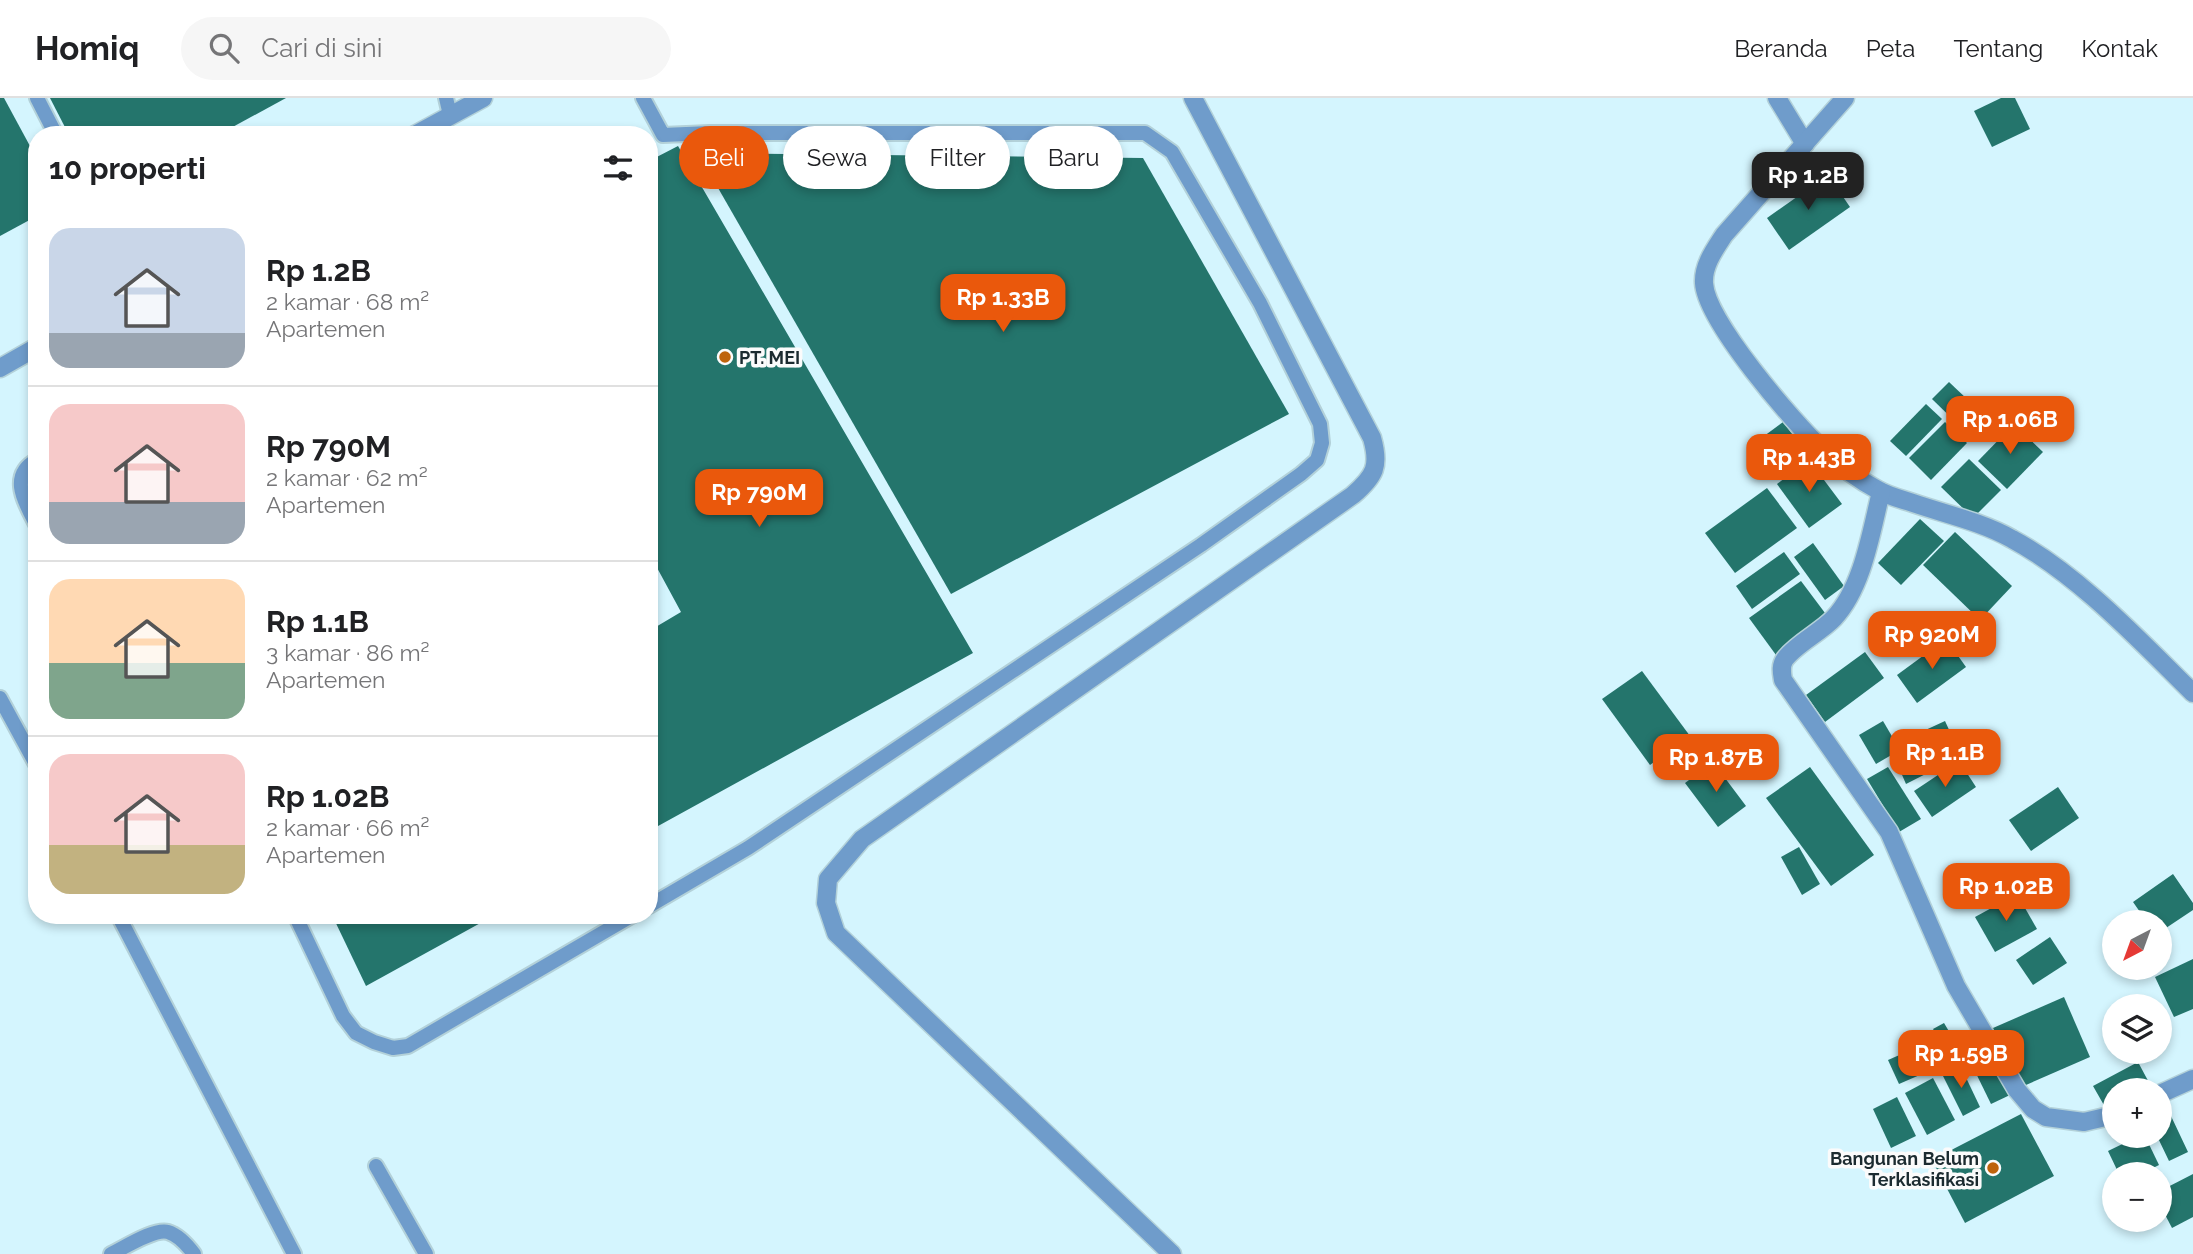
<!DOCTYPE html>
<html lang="id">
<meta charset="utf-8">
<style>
:root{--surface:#fff;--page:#f6f6f6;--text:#202124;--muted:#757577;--line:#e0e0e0;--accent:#ea580c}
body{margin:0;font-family:Raleway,sans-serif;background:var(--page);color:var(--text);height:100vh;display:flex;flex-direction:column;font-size:26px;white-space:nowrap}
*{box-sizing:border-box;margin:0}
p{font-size:23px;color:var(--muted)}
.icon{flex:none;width:38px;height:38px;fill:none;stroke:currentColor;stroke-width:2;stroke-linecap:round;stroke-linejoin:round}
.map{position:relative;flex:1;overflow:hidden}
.drawer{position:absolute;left:28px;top:28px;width:630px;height:798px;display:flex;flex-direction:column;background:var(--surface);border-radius:28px;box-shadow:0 4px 10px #0003}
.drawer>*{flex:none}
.banner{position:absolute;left:679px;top:28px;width:665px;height:63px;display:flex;gap:14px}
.needle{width:46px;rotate:221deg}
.buttons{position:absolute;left:2102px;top:812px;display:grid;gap:14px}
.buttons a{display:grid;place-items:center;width:70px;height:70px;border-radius:50%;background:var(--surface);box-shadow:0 4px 10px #0003;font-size:35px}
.price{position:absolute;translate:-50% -60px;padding:0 16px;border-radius:14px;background:var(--accent);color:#fff;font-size:23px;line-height:46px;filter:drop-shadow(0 2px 4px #0008)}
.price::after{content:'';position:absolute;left:50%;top:42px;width:21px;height:16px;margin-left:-10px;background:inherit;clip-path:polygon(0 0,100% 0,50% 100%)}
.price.active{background:#222;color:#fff}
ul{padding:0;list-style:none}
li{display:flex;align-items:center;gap:21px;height:175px;padding:0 21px}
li+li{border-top:2px solid var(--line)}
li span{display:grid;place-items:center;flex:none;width:196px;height:140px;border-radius:21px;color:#555}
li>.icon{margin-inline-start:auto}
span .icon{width:84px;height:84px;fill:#fffc;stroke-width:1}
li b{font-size:30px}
h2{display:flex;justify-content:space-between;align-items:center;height:84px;padding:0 21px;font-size:30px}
.pill{padding:0 24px;border-radius:32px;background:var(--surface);box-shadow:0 4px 10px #0003;font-size:24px;line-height:63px}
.pill.active{background:var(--accent);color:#fff}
header{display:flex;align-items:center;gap:42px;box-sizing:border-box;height:98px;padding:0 35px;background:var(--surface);border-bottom:2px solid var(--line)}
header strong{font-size:33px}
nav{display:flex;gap:38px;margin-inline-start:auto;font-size:24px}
.search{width:490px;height:63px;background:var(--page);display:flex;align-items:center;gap:18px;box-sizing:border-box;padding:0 24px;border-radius:38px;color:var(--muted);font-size:26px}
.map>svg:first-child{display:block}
</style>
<header>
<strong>Homiq</strong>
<div class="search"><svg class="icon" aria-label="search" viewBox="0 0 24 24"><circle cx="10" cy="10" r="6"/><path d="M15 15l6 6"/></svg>Cari di sini</div>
<nav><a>Beranda</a><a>Peta</a><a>Tentang</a><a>Kontak</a></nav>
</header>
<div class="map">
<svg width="2193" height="1156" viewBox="0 0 2193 1156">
<rect width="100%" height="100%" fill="#d4f5fe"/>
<g fill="#24756c">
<polygon points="0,0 4,0 37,61 37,118 0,138"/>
<polygon points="50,0 286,0 218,37 69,37"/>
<polygon points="2001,0 2015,0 2030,31 1992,49 1974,13"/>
<polygon points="678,48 973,555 649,733 649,533 681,514 649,455 649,63"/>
<polygon points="698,55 1143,60 1289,316 951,496"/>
<polygon points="1828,77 1850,109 1789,152 1767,120"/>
<polygon points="1949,284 1987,320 1970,338 1932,301"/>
<polygon points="1926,306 1942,321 1906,358 1890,343"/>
<polygon points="1783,324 1805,353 1770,379 1748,350"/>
<polygon points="1945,324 1967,345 1931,382 1909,360"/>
<polygon points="2014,326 2043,354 2007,391 1978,363"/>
<polygon points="1969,361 2001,392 1973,420 1941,389"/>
<polygon points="1809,362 1842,406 1809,430 1777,386"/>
<polygon points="1767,390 1797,430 1735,475 1705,435"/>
<polygon points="1920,421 1944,443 1901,487 1878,465"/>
<polygon points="1955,434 2012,488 1980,522 1923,467"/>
<polygon points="1813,445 1844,488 1825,502 1794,459"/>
<polygon points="1784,454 1800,476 1752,511 1736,488"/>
<polygon points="1801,483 1828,519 1776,557 1749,520"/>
<polygon points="1946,541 1966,569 1917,605 1897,577"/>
<polygon points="1865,554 1884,580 1825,624 1806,597"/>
<polygon points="1642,573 1690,638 1650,667 1602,601"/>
<polygon points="1883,623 1900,652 1876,666 1859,637"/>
<polygon points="1945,623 1961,658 1906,686 1896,663 1927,649 1919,635"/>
<polygon points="1959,663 1976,689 1932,719 1914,693"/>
<polygon points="1713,664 1746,708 1718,729 1685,685"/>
<polygon points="1810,669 1874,757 1831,788 1766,700"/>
<polygon points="1888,669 1921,721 1899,734 1867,681"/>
<polygon points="2058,689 2079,720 2031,753 2009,722"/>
<polygon points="1799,749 1820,786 1802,797 1781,759"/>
<polygon points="2173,776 2193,805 2193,812 2160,834 2160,824 2147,824 2133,804"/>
<polygon points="2017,796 2037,831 1995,854 1975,819"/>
<polygon points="332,817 495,817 366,888"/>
<polygon points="2050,839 2067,865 2033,887 2016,862"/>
<polygon points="2193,861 2193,911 2174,919 2155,879"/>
<polygon points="2064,899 2090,959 2019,990 1993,930"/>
<polygon points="1944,925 1963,957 1952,963 1933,931"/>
<polygon points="1934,942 1945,966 1899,986 1888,962"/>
<polygon points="1987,950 2010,997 1991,1006 1968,959"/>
<polygon points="2138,964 2153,992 2114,992 2114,1013 2109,1016 2093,988"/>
<polygon points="1960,967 1980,1009 1963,1018 1942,976"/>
<polygon points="1933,980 1955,1022 1927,1037 1905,995"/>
<polygon points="1897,999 1916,1038 1891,1050 1873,1011"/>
<polygon points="2021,1016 2054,1078 1965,1125 1932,1062"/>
<polygon points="2171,1018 2188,1054 2169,1063 2157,1038 2160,1038 2160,1023"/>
<polygon points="2139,1038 2145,1038 2159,1067 2141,1076 2119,1076 2108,1053"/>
<polygon points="2193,1076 2193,1119 2172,1130 2160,1107 2160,1093"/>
</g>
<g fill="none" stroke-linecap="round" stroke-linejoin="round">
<g stroke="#b3d1d9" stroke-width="18">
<g id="service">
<polyline points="37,0 56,37"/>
<polyline points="446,0 450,17"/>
<polyline points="643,0 663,37 710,35 1145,35 1172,54 1260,205 1320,326 1322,345 1317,362 1301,376 1201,447 748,750 649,808"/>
<path d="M37,362C7,378 26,406 37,428"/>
<polyline points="0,600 37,668"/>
<polyline points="118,817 294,1156"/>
<polyline points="295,817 343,918 356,935 374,944 393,950 408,948 633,817"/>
<polyline points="376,1068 426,1156"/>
<path d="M111,1156C124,1150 154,1130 168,1134C178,1137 188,1148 194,1156"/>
</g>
</g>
<g stroke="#b3d1d9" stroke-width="21">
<g id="minor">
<polyline points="1777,0 1805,46"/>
<path d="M1845,0L1724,137C1715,151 1703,167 1704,185C1706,223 1793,324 1823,352C1840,368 1857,381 1878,392C1888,398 1901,401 1913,405C1945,416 1982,424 2012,441C2079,477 2139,542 2193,595"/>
<polyline points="415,37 483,0"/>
<polyline points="0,270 37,249"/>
<path d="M1881,394C1871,434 1863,489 1834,520C1821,534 1796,546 1785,561C1780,568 1782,575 1783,582L1889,734L1956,888L2017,992L2033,1011L2046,1019L2084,1024L2114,1017"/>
<polyline points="2160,996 2193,981"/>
<path d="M1172,1156L836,835L826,805L828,781L862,741L1353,397C1375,378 1380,368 1372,340L1193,0"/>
</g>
</g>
<use href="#service" stroke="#6f9ccb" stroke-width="14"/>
<use href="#minor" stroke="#6f9ccb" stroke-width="18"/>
</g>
<g fill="#be630c" stroke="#fbfbfb" stroke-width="2.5">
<circle cx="725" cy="259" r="7"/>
<circle cx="1993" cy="1070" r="7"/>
</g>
<g text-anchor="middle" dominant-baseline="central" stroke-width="7" stroke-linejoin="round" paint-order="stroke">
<g font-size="18" font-weight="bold" fill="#1c2b30" stroke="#fbfbfb" text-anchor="start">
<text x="739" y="259">PT. MEI</text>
<text x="1979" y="1060" text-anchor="end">Bangunan Belum<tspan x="1979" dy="21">Terklasifikasi</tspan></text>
</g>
</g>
</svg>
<div class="buttons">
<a><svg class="needle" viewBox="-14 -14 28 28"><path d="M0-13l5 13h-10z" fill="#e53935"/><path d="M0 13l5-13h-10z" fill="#757577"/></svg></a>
<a><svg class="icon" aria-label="layers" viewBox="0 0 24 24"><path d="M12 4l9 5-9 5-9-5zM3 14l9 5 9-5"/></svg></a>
<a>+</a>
<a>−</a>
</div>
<b class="price active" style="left:1808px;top:114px">Rp 1.2B</b>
<b class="price" style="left:1003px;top:236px">Rp 1.33B</b>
<b class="price" style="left:2010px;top:358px">Rp 1.06B</b>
<b class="price" style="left:1809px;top:396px">Rp 1.43B</b>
<b class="price" style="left:759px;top:431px">Rp 790M</b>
<b class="price" style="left:1932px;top:573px">Rp 920M</b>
<b class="price" style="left:1945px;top:691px">Rp 1.1B</b>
<b class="price" style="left:1716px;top:696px">Rp 1.87B</b>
<b class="price" style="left:2006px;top:825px">Rp 1.02B</b>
<b class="price" style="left:1961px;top:992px">Rp 1.59B</b>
<div class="banner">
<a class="pill active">Beli</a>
<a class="pill">Sewa</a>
<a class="pill">Filter</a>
<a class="pill">Baru</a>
</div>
<section class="drawer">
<h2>10 properti<svg class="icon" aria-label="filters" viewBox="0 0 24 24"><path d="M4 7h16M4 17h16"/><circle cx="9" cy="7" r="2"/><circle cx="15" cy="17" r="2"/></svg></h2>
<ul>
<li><span style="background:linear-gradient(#c9d6e8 75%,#9aa5b1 0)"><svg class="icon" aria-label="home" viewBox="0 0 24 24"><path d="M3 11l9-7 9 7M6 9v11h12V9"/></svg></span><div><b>Rp 1.2B</b><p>2 kamar · 68 m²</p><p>Apartemen</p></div></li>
<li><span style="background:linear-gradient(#f6c9c9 70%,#9aa5b1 0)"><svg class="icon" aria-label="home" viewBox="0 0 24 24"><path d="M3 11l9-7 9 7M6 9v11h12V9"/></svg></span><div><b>Rp 790M</b><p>2 kamar · 62 m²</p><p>Apartemen</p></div></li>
<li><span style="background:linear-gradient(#ffd9b3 60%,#7fa58c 0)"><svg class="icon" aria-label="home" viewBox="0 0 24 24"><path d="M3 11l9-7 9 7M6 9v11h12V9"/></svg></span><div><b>Rp 1.1B</b><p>3 kamar · 86 m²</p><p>Apartemen</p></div></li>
<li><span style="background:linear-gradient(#f6c9c9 65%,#c2b280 0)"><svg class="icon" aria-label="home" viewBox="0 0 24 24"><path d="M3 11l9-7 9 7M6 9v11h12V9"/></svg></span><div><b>Rp 1.02B</b><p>2 kamar · 66 m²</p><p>Apartemen</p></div></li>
</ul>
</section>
</div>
